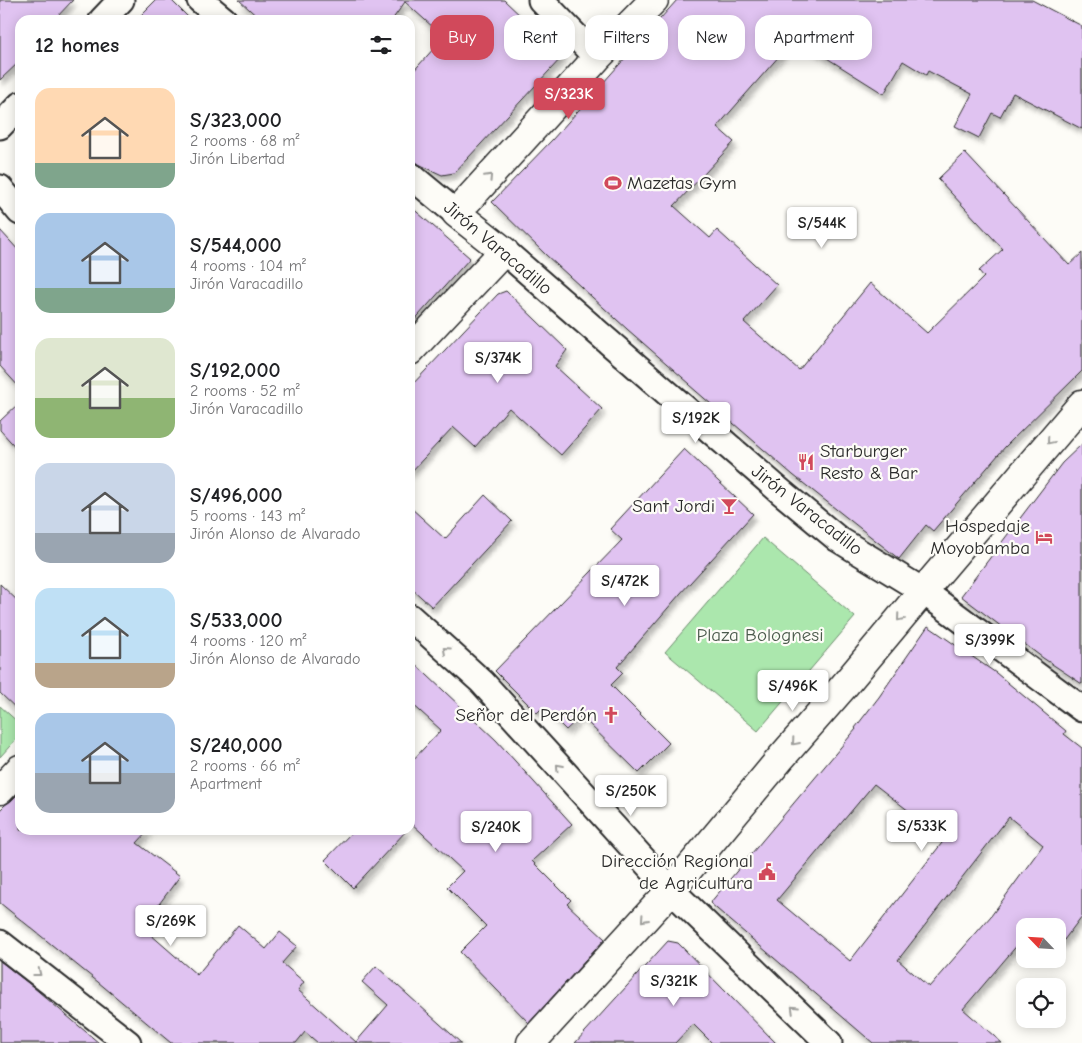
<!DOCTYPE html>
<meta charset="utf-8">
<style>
:root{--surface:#fff;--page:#f2f2f2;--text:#202124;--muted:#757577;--accent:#d1495b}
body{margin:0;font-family:"Comic Neue",sans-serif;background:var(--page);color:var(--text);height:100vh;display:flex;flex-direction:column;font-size:19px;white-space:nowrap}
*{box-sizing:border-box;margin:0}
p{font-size:16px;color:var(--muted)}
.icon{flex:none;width:28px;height:28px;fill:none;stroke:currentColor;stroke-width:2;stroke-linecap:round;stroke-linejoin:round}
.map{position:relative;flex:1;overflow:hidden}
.side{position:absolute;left:15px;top:15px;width:400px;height:820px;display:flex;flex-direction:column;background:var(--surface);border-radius:15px;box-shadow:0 2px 12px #0003}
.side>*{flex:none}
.banner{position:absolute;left:430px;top:15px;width:475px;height:45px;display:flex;gap:10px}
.needle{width:32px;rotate:295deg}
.tools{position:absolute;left:1016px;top:918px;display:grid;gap:10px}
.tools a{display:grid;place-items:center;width:50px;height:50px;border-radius:10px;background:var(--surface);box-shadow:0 2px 12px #0003;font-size:25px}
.price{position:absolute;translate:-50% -42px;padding:0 11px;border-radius:5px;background:#fff;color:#222;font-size:16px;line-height:32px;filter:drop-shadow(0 1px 2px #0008)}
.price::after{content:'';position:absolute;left:50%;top:30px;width:15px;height:11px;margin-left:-8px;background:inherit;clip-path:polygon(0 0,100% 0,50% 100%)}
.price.active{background:var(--accent);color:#fff}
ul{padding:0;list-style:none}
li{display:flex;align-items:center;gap:15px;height:125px;padding:0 20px}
li span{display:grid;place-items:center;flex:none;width:140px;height:100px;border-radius:15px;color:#555}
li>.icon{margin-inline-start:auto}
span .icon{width:60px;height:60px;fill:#fffc;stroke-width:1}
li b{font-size:21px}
h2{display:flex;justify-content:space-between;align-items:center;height:60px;padding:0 20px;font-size:21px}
.pill{padding:0 18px;border-radius:15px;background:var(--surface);box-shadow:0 2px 12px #0003;font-size:18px;line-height:45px}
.pill.active{background:var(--accent);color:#fff}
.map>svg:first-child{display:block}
</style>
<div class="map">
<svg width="1082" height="1043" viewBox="0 0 1082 1043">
<defs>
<filter id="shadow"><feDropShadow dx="3" dy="5.5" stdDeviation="2.5" flood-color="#0004"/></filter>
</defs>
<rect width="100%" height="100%" fill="#fdfcf7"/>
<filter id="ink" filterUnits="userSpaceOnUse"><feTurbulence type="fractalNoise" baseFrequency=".02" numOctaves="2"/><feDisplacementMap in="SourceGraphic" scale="10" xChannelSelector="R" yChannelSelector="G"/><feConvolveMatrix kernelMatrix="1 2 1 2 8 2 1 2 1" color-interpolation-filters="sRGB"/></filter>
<g filter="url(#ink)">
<g fill="#abe7ad" stroke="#6b896c">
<polygon points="763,538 855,617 758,731 665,652"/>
<polygon points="0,706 20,724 20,735 0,757"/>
</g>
<g fill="#e0c3f1" stroke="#2b2b2b" fill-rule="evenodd" filter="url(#shadow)">
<polygon points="0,0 73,0 54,20 20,20 20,61 0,80"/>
<polygon points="156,0 171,0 191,20 136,20"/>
<polygon points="239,0 504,0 563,56 454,173 442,175 410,160 410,75 444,37 405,2 392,20 261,20"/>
<polygon points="677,0 1032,0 1082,26 1082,129 1013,93 1000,117 992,113 979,138 955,126 972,94 928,71 926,75 903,61 884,94 795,38 717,127 734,142 674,206 710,238 717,230 777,285 744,322 799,370 870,283 927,333 984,277 979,271 1003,249 938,179 965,153 1069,265 1082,253 1082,371 1005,447 933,531 926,525 899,559 793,475 689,385 690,384 627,329 546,255 492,202 552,140"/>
<polygon points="410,206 470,258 410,325"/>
<polygon points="0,230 20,252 20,388 0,366"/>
<polygon points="506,291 567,350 555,366 602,409 561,455 509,408 475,447 453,427 410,473 410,387 498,294"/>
<polygon points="20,402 20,452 0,430 0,421"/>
<polygon points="1082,444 1082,684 1043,658 961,596 1062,463"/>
<polygon points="684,449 753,514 680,594 617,667 623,673 611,685 669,743 639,773 581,716 566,730 543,707 537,713 495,671 622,540 610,529"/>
<polygon points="485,495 512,521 432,607 410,587 410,507 445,539"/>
<polygon points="0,584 20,603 20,712 0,693"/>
<path d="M928,626L996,673L1066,731L1064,734L1082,748V916L1061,944L1058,941V926H1037L1035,925L1034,926H1025V936L963,1009L1002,1043H873L710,903L856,729L855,728L879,697ZM874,784L945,839L850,961L777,900ZM1009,817L1043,845L991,916L929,987L898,960Z"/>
<polygon points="410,659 496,740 572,824 532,861 571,900 567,904 605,939 529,1023 460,952 486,926 447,887 463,871 410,822 410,763 441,730 410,702"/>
<polygon points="20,792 20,830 149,830 137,843 180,876 142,927 197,975 238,925 266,949 280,932 297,946 282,963 304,982 298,990 356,1042 388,1005 362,982 376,966 461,1043 318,1043 305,1032 296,1043 171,1043 98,982 0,903 0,810 5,805 11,801"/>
<polygon points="354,830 407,830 353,888 325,860"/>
<polygon points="668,941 678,943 776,1043 712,1043 693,1024 675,1043 575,1043"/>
<polygon points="0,961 32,986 99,1043 0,1043"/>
</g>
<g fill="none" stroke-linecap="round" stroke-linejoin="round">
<g stroke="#2b2b2b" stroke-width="29">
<g id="street">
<polyline points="200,0 224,20"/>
<polyline points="541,0 597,58"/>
<polyline points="102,20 121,0"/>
<polyline points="0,126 20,105"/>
<polyline points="410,175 456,213"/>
<polyline points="0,188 20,212"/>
<polyline points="504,251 780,491 838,539 923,591 1082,709"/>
<polyline points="410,617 482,682 671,890 829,1043"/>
<polyline points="0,943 128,1043"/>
</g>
</g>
<g stroke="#2b2b2b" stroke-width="31">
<g id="secondary">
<polyline points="410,351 504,251 456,213 597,58 654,0"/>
<polyline points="0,790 20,769"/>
<polyline points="531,1043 671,890 780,759 843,687 923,591 1082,404"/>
</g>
</g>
<use href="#street" stroke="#fdfcf7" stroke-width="25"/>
<use href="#secondary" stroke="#fdfcf7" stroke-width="28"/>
</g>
<defs><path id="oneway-chevron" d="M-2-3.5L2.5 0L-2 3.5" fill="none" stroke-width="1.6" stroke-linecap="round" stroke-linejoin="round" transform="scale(1.25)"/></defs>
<g stroke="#9e9e9b">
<use href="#oneway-chevron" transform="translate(489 177) rotate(-47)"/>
<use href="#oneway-chevron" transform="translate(1050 441) rotate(130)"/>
<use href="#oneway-chevron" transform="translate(900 618) rotate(130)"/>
<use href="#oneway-chevron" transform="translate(446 650) rotate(-138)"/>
<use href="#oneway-chevron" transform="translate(795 742) rotate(131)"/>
<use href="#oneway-chevron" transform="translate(559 767) rotate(-132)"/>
<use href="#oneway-chevron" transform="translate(644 919) rotate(132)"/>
<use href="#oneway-chevron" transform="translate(38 973) rotate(38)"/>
<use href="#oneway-chevron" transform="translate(794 1009) rotate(-136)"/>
</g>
</g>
<defs>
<g id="stadium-bare" transform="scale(1.35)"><path d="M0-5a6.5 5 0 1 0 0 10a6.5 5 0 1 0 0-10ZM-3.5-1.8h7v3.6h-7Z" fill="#d1495b" stroke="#fdfcf7" stroke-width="2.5" paint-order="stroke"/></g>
<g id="restaurant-bare" transform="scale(1.35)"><path d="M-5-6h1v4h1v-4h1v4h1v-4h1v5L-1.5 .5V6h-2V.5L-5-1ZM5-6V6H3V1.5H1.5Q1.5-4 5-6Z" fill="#d1495b" stroke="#fdfcf7" stroke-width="2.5" paint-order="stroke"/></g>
<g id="bar-bare" transform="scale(1.35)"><path d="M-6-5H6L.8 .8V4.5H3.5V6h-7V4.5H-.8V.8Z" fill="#d1495b" stroke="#fdfcf7" stroke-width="2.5" paint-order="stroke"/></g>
<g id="hotel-bare" transform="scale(1.35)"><path d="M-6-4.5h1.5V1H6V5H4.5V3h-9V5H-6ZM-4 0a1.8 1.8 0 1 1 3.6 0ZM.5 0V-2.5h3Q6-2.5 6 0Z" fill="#d1495b" stroke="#fdfcf7" stroke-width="2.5" paint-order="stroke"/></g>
<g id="church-bare" transform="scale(1.35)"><path d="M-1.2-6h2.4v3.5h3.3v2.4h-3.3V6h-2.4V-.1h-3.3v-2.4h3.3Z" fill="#d1495b" stroke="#fdfcf7" stroke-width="2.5" paint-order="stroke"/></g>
<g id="civic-bare" transform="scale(1.35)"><path d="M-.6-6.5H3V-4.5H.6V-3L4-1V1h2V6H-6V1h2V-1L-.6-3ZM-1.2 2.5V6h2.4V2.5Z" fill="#d1495b" stroke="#fdfcf7" stroke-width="2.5" paint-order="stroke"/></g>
</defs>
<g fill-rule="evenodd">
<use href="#stadium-bare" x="613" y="183"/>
<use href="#restaurant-bare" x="806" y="462"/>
<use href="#bar-bare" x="729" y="506"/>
<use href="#hotel-bare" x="1044" y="537"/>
<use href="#church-bare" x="611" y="715"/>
<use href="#civic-bare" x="767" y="872"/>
</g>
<g text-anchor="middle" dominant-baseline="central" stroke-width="4.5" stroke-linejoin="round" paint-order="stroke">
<g font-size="19" fill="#2b2b2b" stroke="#fdfcf7" text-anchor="end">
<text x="627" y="183" text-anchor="start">Mazetas Gym</text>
<text x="820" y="451" text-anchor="start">Starburger<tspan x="820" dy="22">Resto &amp; Bar</tspan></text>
<text x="715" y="506">Sant Jordi</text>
<text x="1030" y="526">Hospedaje<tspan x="1030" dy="22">Moyobamba</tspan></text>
<text x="597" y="715">Señor del Perdón</text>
<text x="753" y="861">Dirección Regional<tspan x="753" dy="22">de Agricultura</tspan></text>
</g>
<g font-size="19" fill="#2b2b2b" stroke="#fdfcf7">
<text transform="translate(498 248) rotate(40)">Jirón Varacadillo</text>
<text transform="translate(807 510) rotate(38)">Jirón Varacadillo</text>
</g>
<g font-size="19" fill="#4b5a4c" stroke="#fdfcf7">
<text x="760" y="635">Plaza Bolognesi</text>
</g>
</g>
</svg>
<div class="tools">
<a><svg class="needle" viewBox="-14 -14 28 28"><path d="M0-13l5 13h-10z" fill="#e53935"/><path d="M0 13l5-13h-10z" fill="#757577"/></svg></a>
<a><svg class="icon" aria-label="locate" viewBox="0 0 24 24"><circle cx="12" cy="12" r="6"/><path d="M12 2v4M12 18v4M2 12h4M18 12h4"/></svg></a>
</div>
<b class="price active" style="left:569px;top:120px">S/323K</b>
<b class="price" style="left:822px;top:249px">S/544K</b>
<b class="price" style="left:498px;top:384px">S/374K</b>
<b class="price" style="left:696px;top:444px">S/192K</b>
<b class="price" style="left:625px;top:607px">S/472K</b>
<b class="price" style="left:990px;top:666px">S/399K</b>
<b class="price" style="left:793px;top:712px">S/496K</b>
<b class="price" style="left:631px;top:817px">S/250K</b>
<b class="price" style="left:922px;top:852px">S/533K</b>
<b class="price" style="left:496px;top:853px">S/240K</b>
<b class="price" style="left:171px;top:947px">S/269K</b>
<b class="price" style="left:674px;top:1007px">S/321K</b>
<div class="banner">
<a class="pill active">Buy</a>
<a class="pill">Rent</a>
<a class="pill">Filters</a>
<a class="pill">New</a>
<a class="pill">Apartment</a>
</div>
<section class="side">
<h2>12 homes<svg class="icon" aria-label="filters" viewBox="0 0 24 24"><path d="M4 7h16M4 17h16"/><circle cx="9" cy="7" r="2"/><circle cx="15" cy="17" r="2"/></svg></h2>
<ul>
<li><span style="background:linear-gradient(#ffd9b3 75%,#7fa58c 0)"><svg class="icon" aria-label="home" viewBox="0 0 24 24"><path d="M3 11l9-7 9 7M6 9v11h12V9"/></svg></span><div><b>S/323,000</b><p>2 rooms · 68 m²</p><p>Jirón Libertad</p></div></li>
<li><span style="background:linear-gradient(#a9c7e8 75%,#7fa58c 0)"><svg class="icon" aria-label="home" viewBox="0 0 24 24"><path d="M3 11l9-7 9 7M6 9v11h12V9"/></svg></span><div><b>S/544,000</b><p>4 rooms · 104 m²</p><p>Jirón Varacadillo</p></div></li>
<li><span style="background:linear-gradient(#dfe7d0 60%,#8fb573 0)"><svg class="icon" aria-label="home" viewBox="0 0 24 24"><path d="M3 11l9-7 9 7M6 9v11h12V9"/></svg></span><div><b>S/192,000</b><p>2 rooms · 52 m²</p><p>Jirón Varacadillo</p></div></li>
<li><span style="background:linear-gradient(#c9d6e8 70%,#9aa5b1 0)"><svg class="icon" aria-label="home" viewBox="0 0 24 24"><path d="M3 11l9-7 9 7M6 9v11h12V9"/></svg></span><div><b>S/496,000</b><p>5 rooms · 143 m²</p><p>Jirón Alonso de Alvarado</p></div></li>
<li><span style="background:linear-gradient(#bfe0f5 75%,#b9a48a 0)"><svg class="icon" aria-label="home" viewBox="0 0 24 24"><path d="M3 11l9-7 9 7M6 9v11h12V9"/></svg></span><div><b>S/533,000</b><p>4 rooms · 120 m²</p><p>Jirón Alonso de Alvarado</p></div></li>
<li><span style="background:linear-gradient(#a9c7e8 60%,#9aa5b1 0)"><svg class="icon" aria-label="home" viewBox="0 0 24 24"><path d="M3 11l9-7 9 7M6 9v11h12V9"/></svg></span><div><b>S/240,000</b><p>2 rooms · 66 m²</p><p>Apartment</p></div></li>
</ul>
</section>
</div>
